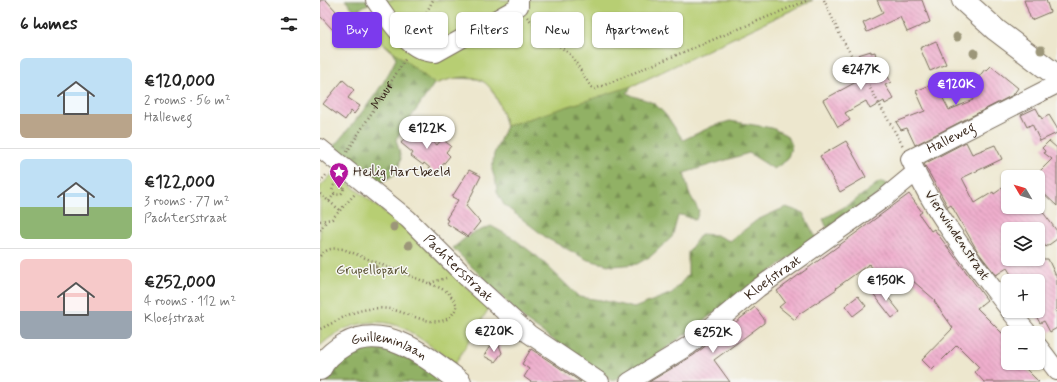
<!DOCTYPE html>
<meta charset="utf-8">
<style>
:root{--surface:#fff;--page:#f2f2f2;--text:#222;--muted:#767676;--line:#e0e0e0;--accent:#7c3aed}
body{margin:0;font-family:Mynerve,sans-serif;background:var(--page);color:var(--text);height:100vh;display:flex;flex-direction:column;font-size:15px;white-space:nowrap}
*{box-sizing:border-box;margin:0}
p{font-size:13px;color:var(--muted)}
.icon{flex:none;width:22px;height:22px;fill:none;stroke:currentColor;stroke-width:2;stroke-linecap:round;stroke-linejoin:round}
.map{position:relative;flex:1;overflow:hidden}
.panel{display:flex;flex-direction:column;background:var(--surface);width:320px}
.panel>*{flex:none}
.hud{position:absolute;left:12px;top:12px;width:380px;height:36px;display:flex;gap:8px}
.needle{width:26px;rotate:308deg}
.buttons{position:absolute;left:681px;top:170px;display:grid;gap:8px}
.buttons a{display:grid;place-items:center;width:44px;height:44px;border-radius:6px;background:var(--surface);box-shadow:0 1px 3px #0004;font-size:20px}
.price{position:absolute;translate:-50% -34px;padding:0 9px;border-radius:14px;background:#fff;color:#222;font-size:13px;line-height:26px;filter:drop-shadow(0 1px 2px #0008)}
.price::after{content:'';position:absolute;left:50%;top:24px;width:12px;height:9px;margin-left:-6px;background:inherit;clip-path:polygon(0 0,100% 0,50% 100%)}
.price.active{background:var(--accent);color:#fff}
ul{padding:0;list-style:none}
li{display:flex;align-items:center;gap:12px;height:100px;padding:0 20px}
li+li{border-top:1px solid var(--line)}
li span{display:grid;place-items:center;flex:none;width:112px;height:80px;border-radius:6px;color:#555}
li>.icon{margin-inline-start:auto}
span .icon{width:48px;height:48px;fill:#fffc;stroke-width:1}
li b{font-size:17px}
h2{display:flex;justify-content:space-between;align-items:center;height:48px;padding:0 20px;font-size:17px}
.chip{padding:0 14px;border-radius:6px;background:var(--surface);box-shadow:0 1px 3px #0004;font-size:14px;line-height:36px}
.chip.active{background:var(--accent);color:#fff}
main{display:flex;flex:1;min-height:0}
.map>svg:first-child{display:block}
</style>
<main>
<section class="panel">
<h2>6 homes<svg class="icon" aria-label="filters" viewBox="0 0 24 24"><path d="M4 7h16M4 17h16"/><circle cx="9" cy="7" r="2"/><circle cx="15" cy="17" r="2"/></svg></h2>
<ul>
<li><span style="background:linear-gradient(#bfe0f5 70%,#b9a48a 0)"><svg class="icon" aria-label="home" viewBox="0 0 24 24"><path d="M3 11l9-7 9 7M6 9v11h12V9"/></svg></span><div><b>€120,000</b><p>2 rooms · 56 m²</p><p>Halleweg</p></div></li>
<li><span style="background:linear-gradient(#bfe0f5 60%,#8fb573 0)"><svg class="icon" aria-label="home" viewBox="0 0 24 24"><path d="M3 11l9-7 9 7M6 9v11h12V9"/></svg></span><div><b>€122,000</b><p>3 rooms · 77 m²</p><p>Pachtersstraat</p></div></li>
<li><span style="background:linear-gradient(#f6c9c9 65%,#9aa5b1 0)"><svg class="icon" aria-label="home" viewBox="0 0 24 24"><path d="M3 11l9-7 9 7M6 9v11h12V9"/></svg></span><div><b>€252,000</b><p>4 rooms · 112 m²</p><p>Kloefstraat</p></div></li>
</ul>
</section>
<div class="map">
<svg width="737" height="382" viewBox="0 0 737 382">
<defs>
<pattern id="forest-firs" width="22" height="20" patternUnits="userSpaceOnUse"><rect width="22" height="20" fill="#91b165"/><path d="M5 1l3.5 6h-7zM16 11l3.5 6h-7z" fill="#789053"/></pattern>
<pattern id="building-back-hatch" width="6" height="6" patternUnits="userSpaceOnUse"><rect width="6" height="6" fill="#efaecd"/><path d="M-1 5l2 2M0 0l6 6M5-1l2 2" fill="none" stroke="#c38ea6"/></pattern>
</defs>
<rect width="100%" height="100%" fill="#f6f6f2"/>
<filter id="ink" filterUnits="userSpaceOnUse"><feTurbulence type="fractalNoise" baseFrequency=".025" numOctaves="2"/><feDisplacementMap in="SourceGraphic" scale="8" xChannelSelector="R" yChannelSelector="G"/><feConvolveMatrix kernelMatrix="1 2 1 2 8 2 1 2 1" color-interpolation-filters="sRGB"/></filter>
<filter id="wash" filterUnits="userSpaceOnUse"><feTurbulence type="fractalNoise" baseFrequency=".012" numOctaves="4" result="noise"/><feDisplacementMap in="SourceGraphic" scale="16" xChannelSelector="R" yChannelSelector="G"/><feGaussianBlur stdDeviation="0.9" result="paint"/><feColorMatrix in="noise" values="0 0 0 0 0 0 0 0 0 0 0 0 0 0 0 0 0 1.4 0 .05"/><feComposite in="paint" operator="in"/></filter>
<g filter="url(#wash)">
<rect width="100%" height="100%" fill="#ede7ce"/>
<g fill="url(#forest-firs)" stroke="#666e42">
<path d="M25,0H493L330,77L312,86L307,93C315,98 326,99 333,103C346,112 354,127 363,140L393,126L410,121L452,128L466,135L472,145L467,160L454,169L429,153L364,173L369,193L379,211L376,220L362,215L358,216L352,237L331,256L317,264L293,266L268,260L228,239L184,205L177,192L176,182L172,170L174,154L186,126L180,106L173,91L168,84L158,79L133,78L114,84L76,139L81,158L77,173L60,183L12,148C34,123 62,90 76,59L74,53L58,39L60,31L65,22L50,3L35,11Z"/>
<polygon points="559,182 564,182 568,188 508,230 503,219 533,202"/>
<polygon points="466,207 483,213 496,238 318,369 292,381 205,320 133,248 149,235 171,226 193,238 219,258 259,297 281,300 314,308 352,293 368,275 368,252 381,234 396,235 410,241 437,220"/>
<path d="M57,347L83,354L124,382H6C13,357 34,350 57,347Z"/>
</g>
<g fill="#b7ce73" stroke="#797c48">
<path d="M48,0H493L312,86L186,126C174,81 162,67 115,84L58,39L60,31L65,22Z"/>
<path d="M14,172L82,226L169,308L135,364C120,353 104,340 87,330C59,314 22,324 0,346V187Z"/>
</g>
<g id="blocks">
<g fill="url(#building-back-hatch)">
<polygon points="0,0 6,0 16,11 15,12 25,21 13,30 0,16"/>
<polygon points="557,0 602,0 610,22 587,32 580,17 547,32 543,23 563,13"/>
<polygon points="704,0 726,0 730,12 711,20"/>
<polygon points="49,14 58,23 49,31 42,21"/>
<polygon points="616,41 626,64 610,71 600,48"/>
<polygon points="551,51 551,53 555,52 559,70 563,68 571,82 565,85 574,99 565,104 564,101 550,109 546,101 525,113 530,120 518,127 503,100 549,75 549,73 538,55"/>
<polygon points="671,66 698,88 693,95 595,145 587,128 581,130 576,122 605,111 596,91 615,83 629,110 653,100 651,93 656,91 652,86 665,69 666,71"/>
<polygon points="23,80 34,90 28,98 40,106 34,114 31,111 25,120 3,104"/>
<polygon points="716,108 722,119 729,115 737,128 737,133 720,141 712,124 707,127 701,115"/>
<polygon points="94,127 117,145 122,139 131,146 126,152 130,156 116,173 104,163 103,165 91,156 93,153 81,143"/>
<polygon points="526,141 546,177 520,192 500,156"/>
<polygon points="729,141 737,148 737,206 718,188 718,173 732,159 724,153 725,151 722,148"/>
<polygon points="646,142 652,154 675,145 682,159 642,178 655,203 673,192 674,194 688,184 688,207 719,207 737,231 737,239 726,247 718,236 718,229 683,229 688,237 688,259 728,259 737,278 737,309 735,310 737,314 737,328 730,332 724,321 720,323 713,311 718,311 718,281 695,281 687,268 676,275 658,252 631,205 628,207 604,164"/>
<polygon points="149,170 161,176 146,206 160,222 148,237 126,223 128,220 126,219 138,200 132,197"/>
<polygon points="589,194 602,212 599,214 611,231 614,229 667,300 657,308 688,339 688,363 700,363 719,382 664,382 655,372 659,367 637,345 612,370 602,360 633,328 614,301 615,300 585,274 577,281 568,271 560,277 549,264 516,288 517,289 479,314 475,320 459,307 465,302 457,291"/>
<polygon points="559,286 580,312 572,318 552,292"/>
<polygon points="538,296 546,306 533,316 525,306"/>
<polygon points="435,307 444,319 444,323 394,360 410,382 329,382 374,355"/>
<polygon points="179,345 182,353 175,362 164,356 170,346"/>
<polygon points="211,349 234,364 261,382 211,382 204,377 209,369 202,364"/>
</g>
</g>
</g>
<g filter="url(#ink)">
<use href="#blocks" fill-opacity="0" stroke="#796c5c" stroke-width="1"/>
<g fill="none" stroke-linecap="round" stroke-linejoin="round">
<g stroke="#796c5c" stroke-width="20">
<g id="minor">
<path d="M55,0C69,20 89,54 116,53L191,11L199,6V0"/>
<path id="s2" d="M0,148L88,219L141,272L209,334L280,382"/>
<path id="s3" d="M688,308C652,261 613,213 590,159L737,84"/>
<polyline points="690,311 708,333"/>
<polyline points="718,346 737,371"/>
<path id="s4" d="M309,382L368,346L438,288L567,196L596,172"/>
</g>
</g>
<g stroke="#796c5c" stroke-width="24">
<g id="major">
<polyline points="643,0 676,30 737,76"/>
<path id="s5" d="M0,369C5,358 14,351 24,345C65,321 108,358 140,382"/>
</g>
</g>
<g stroke="#796c5c" stroke-width="2.5" stroke-dasharray="1 3" stroke-linecap="butt">
<polyline points="504,0 521,37 583,146"/>
<polyline points="207,17 219,30 251,55 271,87 275,89 488,0"/>
<polyline points="94,27 103,19 113,0"/>
<path id="s1" d="M27,152L86,58"/>
<polyline points="0,182 8,173"/>
<circle cx="18" cy="189" r="5.5"/>
<polyline points="0,194 21,211"/>
<polyline points="9,201 15,193"/>
<polyline points="0,221 12,219 35,194"/>
<polyline points="0,230 6,222"/>
<path d="M0,256C7,248 13,248 23,249L118,287L128,292L137,305C127,337 91,313 70,309C64,308 55,308 49,309C31,311 16,322 0,329"/>
<polyline points="110,283 126,278"/>
</g>
<use href="#minor" stroke="#fff" stroke-width="18"/>
<use href="#major" stroke="#fff" stroke-width="22"/>
</g>
<g fill="#9c9679">
<circle cx="637" cy="37" r="4.5"/>
<circle cx="721" cy="50" r="4.5"/>
<circle cx="654" cy="53" r="4.5"/>
<circle cx="628" cy="85" r="4.5"/>
<circle cx="74" cy="227" r="4.5"/>
<circle cx="89" cy="245" r="4.5"/>
<circle cx="54" cy="269" r="4.5"/>
</g>
</g>
<defs>
<g id="sight-pin" transform="scale(1)"><path d="M0 17L-7.5 6A9.5 9.5 0 1 1 7.5 6Z" fill="#b5179e" stroke="#f6f6f2"/><path d="M0-6L1.8-2.2L6-1.7L2.9 1.2L3.7 5.4L0 3.3L-3.7 5.4L-2.9 1.2L-6-1.7L-1.8-2.2Z" fill="#fff"/></g>
</defs>
<g fill-rule="evenodd">
<use href="#sight-pin" x="19" y="172"/>
</g>
<g text-anchor="middle" dominant-baseline="central" stroke-width="3" stroke-linejoin="round" paint-order="stroke">
<g font-size="14" fill="#3b2a1e" stroke="#f6f6f2">
<text stroke="none"><textPath href="#s1" startOffset="67">Muur</textPath></text>
<text stroke="none"><textPath href="#s3" startOffset="225">Halleweg</textPath></text>
<text transform="translate(637 235) rotate(56)">Vierwindenstraat</text>
<text stroke="none"><textPath href="#s2" startOffset="183">Pachtersstraat</textPath></text>
<text stroke="none"><textPath href="#s4" startOffset="178">Kloefstraat</textPath></text>
<text stroke="none"><textPath href="#s5" startOffset="82">Guilleminlaan</textPath></text>
</g>
<g font-size="14" fill="#3b2a1e" stroke="#f6f6f2" text-anchor="start">
<text x="33" y="172">Heilig Hartbeeld</text>
</g>
<g font-size="14" fill="#5a5333" stroke="#f6f6f2">
<text x="52" y="270">Grupellopark</text>
</g>
</g>
</svg>
<div class="buttons">
<a><svg class="needle" viewBox="-14 -14 28 28"><path d="M0-13l5 13h-10z" fill="#e53935"/><path d="M0 13l5-13h-10z" fill="#767676"/></svg></a>
<a><svg class="icon" aria-label="layers" viewBox="0 0 24 24"><path d="M12 4l9 5-9 5-9-5zM3 14l9 5 9-5"/></svg></a>
<a>+</a>
<a>−</a>
</div>
<b class="price" style="left:541px;top:91px">€247K</b>
<b class="price active" style="left:636px;top:106px">€120K</b>
<b class="price" style="left:107px;top:150px">€122K</b>
<b class="price" style="left:566px;top:302px">€150K</b>
<b class="price" style="left:174px;top:353px">€220K</b>
<b class="price" style="left:393px;top:354px">€252K</b>
<div class="hud">
<a class="chip active">Buy</a>
<a class="chip">Rent</a>
<a class="chip">Filters</a>
<a class="chip">New</a>
<a class="chip">Apartment</a>
</div>
</div>
</main>
